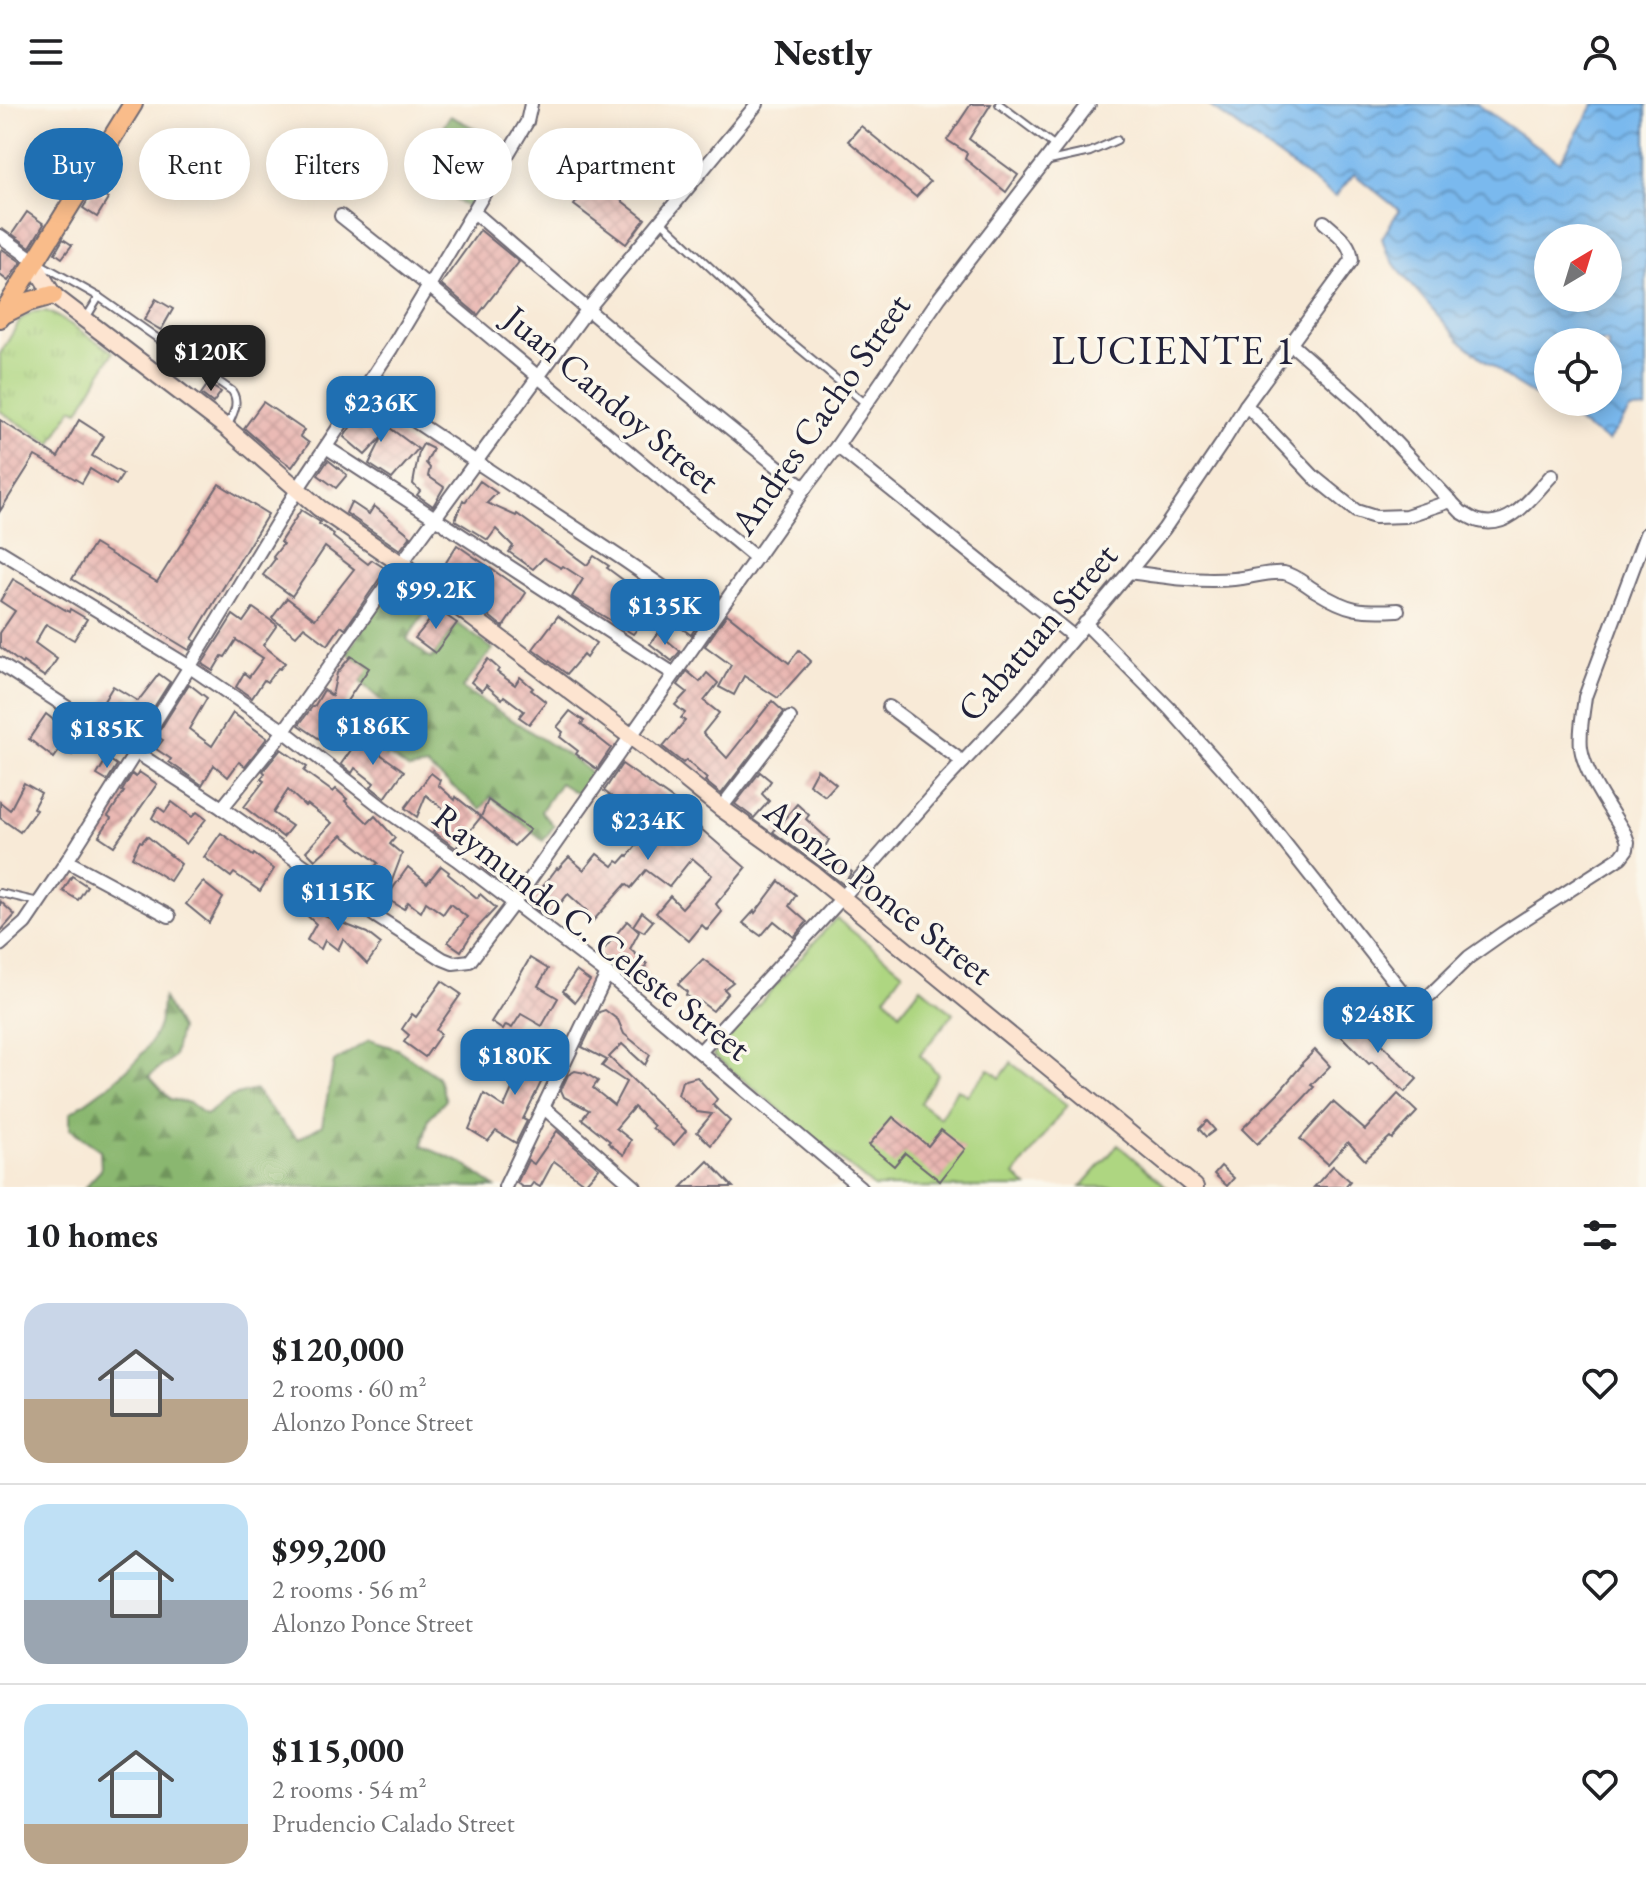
<!DOCTYPE html>
<meta charset="utf-8">
<style>
:root{--surface:#fff;--page:#f2f2f2;--text:#202124;--muted:#757577;--line:#e0e0e0;--accent:#1f6fb2}
body{margin:0;font-family:"EB Garamond",serif;background:var(--page);color:var(--text);height:100vh;display:flex;flex-direction:column;font-size:30px;white-space:nowrap}
*{box-sizing:border-box;margin:0}
p{font-size:26px;color:var(--muted)}
.icon{flex:none;width:44px;height:44px;fill:none;stroke:currentColor;stroke-width:2;stroke-linecap:round;stroke-linejoin:round}
.map{position:relative;height:1083px;overflow:hidden}
.sheet{display:flex;flex-direction:column;background:var(--surface);flex:1}
.sheet>*{flex:none}
.hud{position:absolute;left:24px;top:24px;width:800px;height:72px;display:flex;gap:16px}
.needle{width:52px;rotate:38deg}
.controls{position:absolute;left:1534px;top:120px;display:grid;gap:16px}
.controls a{display:grid;place-items:center;width:88px;height:88px;border-radius:50%;background:var(--surface);box-shadow:0 4px 20px #0003;font-size:40px}
.price{position:absolute;translate:-50% -68px;padding:0 18px;border-radius:16px;background:var(--accent);color:#fff;font-size:26px;line-height:52px;filter:drop-shadow(0 2px 4px #0008)}
.price::after{content:'';position:absolute;left:50%;top:48px;width:24px;height:18px;margin-left:-12px;background:inherit;clip-path:polygon(0 0,100% 0,50% 100%)}
.price.on{background:#222;color:#fff}
ul{padding:0;list-style:none}
li{display:flex;align-items:center;gap:24px;height:200px;padding:0 24px}
li+li{border-top:2px solid var(--line)}
li span{display:grid;place-items:center;flex:none;width:224px;height:160px;border-radius:24px;color:#555}
li>.icon{margin-inline-start:auto}
span .icon{width:96px;height:96px;fill:#fffc;stroke-width:1}
li b{font-size:34px}
h2{display:flex;justify-content:space-between;align-items:center;height:96px;padding:0 24px;font-size:34px}
.tag{padding:0 28px;border-radius:36px;background:var(--surface);box-shadow:0 4px 20px #0003;font-size:28px;line-height:72px}
.tag.on{background:var(--accent);color:#fff}
header{display:flex;justify-content:space-between;align-items:center;height:104px;padding:0 24px;background:var(--surface);font-size:36px;font-weight:800}
.map>svg:first-child{display:block}
</style>
<header><svg class="icon" aria-label="menu" viewBox="0 0 24 24"><path d="M4 6h16M4 12h16M4 18h16"/></svg>Nestly<svg class="icon" aria-label="person" viewBox="0 0 24 24"><circle cx="12" cy="8" r="4"/><path d="M4 21q1-7 8-7t8 7"/></svg></header>
<div class="map">
<svg width="1646" height="1083" viewBox="0 0 1646 1083">
<defs>
<pattern id="forest-firs" width="22" height="20" patternUnits="userSpaceOnUse" patternTransform="scale(2)"><rect width="22" height="20" fill="#8ab76f"/><path d="M5 1l3.5 6h-7zM16 11l3.5 6h-7z" fill="#70945c"/></pattern>
<pattern id="park-tufts" width="24" height="20" patternUnits="userSpaceOnUse" patternTransform="scale(2)"><rect width="24" height="20" fill="#aed681"/><path d="M3 7l-1-3M5 7V3M7 7l1-3M15 17l-1-3M17 17v-4M19 17l1-3" fill="none" stroke="#95b770"/></pattern>
<pattern id="water-waves" width="16" height="10" patternUnits="userSpaceOnUse" patternTransform="scale(2)"><rect width="16" height="10" fill="#7ab9ee"/><path d="M0 5q4-4 8 0t8 0" fill="none" stroke="#6496c2"/></pattern>
<pattern id="building-cross-hatch" width="8" height="8" patternUnits="userSpaceOnUse" patternTransform="scale(2)"><rect width="8" height="8" fill="#e9b5b0"/><path d="M0 0l8 8M0 8l8-8" fill="none" stroke="#c89b98"/></pattern>
</defs>
<rect width="100%" height="100%" fill="#fbf7ec"/>
<filter id="ink" filterUnits="userSpaceOnUse"><feTurbulence type="fractalNoise" baseFrequency=".0125" numOctaves="2"/><feDisplacementMap in="SourceGraphic" scale="16" xChannelSelector="R" yChannelSelector="G"/><feConvolveMatrix kernelMatrix="1 2 1 2 8 2 1 2 1" color-interpolation-filters="sRGB"/></filter>
<filter id="wash" filterUnits="userSpaceOnUse"><feTurbulence type="fractalNoise" baseFrequency=".006" numOctaves="4" result="noise"/><feDisplacementMap in="SourceGraphic" scale="32" xChannelSelector="R" yChannelSelector="G"/><feGaussianBlur stdDeviation="1.8" result="paint"/><feColorMatrix in="noise" values="0 0 0 0 0 0 0 0 0 0 0 0 0 0 0 0 0 1.4 0 .05"/><feComposite in="paint" operator="in"/></filter>
<g filter="url(#wash)">
<rect width="100%" height="100%" fill="#f8ead7"/>
<g fill="#aed681" stroke="#687c5e" stroke-width="2">
<polygon points="836,814 903,868 885,893 900,909 921,883 953,910 920,951 938,970 920,999 940,1014 957,985 967,991 989,965 1000,974 1011,959 1067,1001 1015,1071 1027,1083 874,1083 713,951"/>
<polygon points="1118,1041 1167,1083 1081,1083"/>
</g>
<g fill="url(#forest-firs)" stroke="#566c55" stroke-width="2">
<polygon points="450,12 513,43 474,108 415,67"/>
<polygon points="397,474 431,500 407,535 431,555 457,519 493,545 462,584 575,656 593,670 579,691 560,679 541,707 554,722 543,737 491,693 481,705 427,662 409,665 388,651 380,665 370,656 377,647 366,639 385,600 360,578 368,563 347,549"/>
<path d="M163,894L180,925L174,953L149,972L170,995L190,999L206,1011L230,993L255,986L277,1013L298,1035L322,1021L334,958L369,936L397,945L438,973L446,996L429,1014L422,1042L462,1059L495,1083H85L101,1066L100,1046L70,1025V1009C100,989 148,956 159,920C161,912 161,903 163,894Z"/>
</g>
<polygon fill="url(#park-tufts)" stroke="#687c5e" stroke-width="2" points="46,207 59,213 113,248 79,307 72,304 52,340 0,307 0,250 21,215 32,208"/>
<path fill="url(#water-waves)" stroke="#4e6e94" stroke-width="2" fill-rule="evenodd" d="M1207,0H1477L1560,58L1594,0H1646V305L1630,306L1608,337L1514,279L1460,237L1397,164L1387,149L1382,134L1399,106L1354,70L1335,93ZM1548,134H1608V194H1548ZM1548,238H1608V298H1548Z"/>
<g id="blocks">
<g fill="url(#building-cross-hatch)">
<polygon points="971,0 991,0 969,35 1018,71 1006,88 965,55 967,49 947,36"/>
<polygon points="861,22 930,78 916,93 848,37"/>
<polygon points="594,75 645,115 626,140 574,101"/>
<polygon points="94,86 108,95 97,113 83,104"/>
<polygon points="27,108 44,120 30,143 12,130"/>
<polygon points="480,126 519,158 478,211 441,180"/>
<polygon points="63,135 72,141 62,154 55,149"/>
<polygon points="2,145 21,158 8,177 0,171 0,148"/>
<polygon points="156,195 173,205 161,226 144,216"/>
<polygon points="208,280 221,288 213,299 201,290"/>
<polygon points="263,298 304,326 300,332 309,339 292,363 275,351 244,324"/>
<polygon points="361,307 376,318 380,311 393,320 390,324 418,345 392,375 369,360 383,332 365,351 344,333"/>
<polygon points="0,316 58,353 79,316 104,332 92,352 123,370 116,381 90,365 82,379 35,352 0,407"/>
<polygon points="423,340 433,345 426,359 430,364 428,372 444,383 433,402 417,391 420,387 413,380 419,347"/>
<polygon points="328,356 347,371 336,384 318,371"/>
<polygon points="480,377 497,389 487,399 516,412 517,410 587,461 594,452 609,462 607,464 630,481 626,486 653,505 633,530 572,493 583,475 563,462 561,464 544,454 533,465 509,448 513,442 496,425 488,436 455,416 463,396 465,398"/>
<polygon points="219,380 268,410 192,535 195,537 189,546 72,475 94,440 157,478"/>
<polygon points="351,398 369,410 374,402 411,432 400,446 346,409"/>
<polygon points="301,406 320,418 319,420 334,430 333,433 368,460 372,456 386,465 345,525 341,522 328,541 304,523 296,532 272,514 287,494 315,515 354,465 325,443 292,492 263,471 275,455 273,453 283,440 280,438"/>
<polygon points="457,441 526,489 503,523 483,507 491,492 472,476 462,489 438,471"/>
<polygon points="13,475 69,508 70,505 87,515 74,536 46,520 35,539 57,555 45,573 23,558 22,560 0,543 0,529 15,507 0,497"/>
<polygon points="253,504 277,521 263,541 285,559 280,565 278,564 267,578 264,576 252,594 236,583 244,569 249,573 263,554 236,536 225,553 222,552 213,567 202,560 233,511 243,518"/>
<polygon points="674,504 696,523 691,531 668,514"/>
<polygon points="438,506 457,519 435,549 415,534"/>
<polygon points="727,510 789,559 799,546 811,557 778,594 744,572 734,591 719,583 731,561 705,542"/>
<polygon points="558,512 596,539 586,554 583,551 567,570 533,545"/>
<polygon points="658,529 680,547 672,557 650,540"/>
<polygon points="351,552 369,564 345,600 367,617 358,629 337,613 324,638 299,621 312,603 314,603 324,586 332,592 337,569"/>
<polygon points="488,555 499,565 497,568 515,581 520,573 533,584 531,586 546,598 529,620 519,613 524,607 504,592 502,595 486,581 482,587 471,578"/>
<polygon points="687,567 700,578 707,569 718,579 704,597 719,609 703,629 727,654 772,597 784,608 721,690 705,677 707,675 686,656 683,659 663,643 685,617 681,614 685,609 675,601 687,588 678,581"/>
<polygon points="159,570 170,578 144,619 123,602 114,616 98,607 113,582 138,597"/>
<polygon points="189,580 207,594 189,625 212,642 233,609 267,634 245,662 239,658 228,673 214,661 202,681 169,658 171,655 156,645 163,636 156,632"/>
<polygon points="570,607 584,617 581,620 611,644 597,665 576,650 578,647 560,633 563,628 557,623"/>
<polygon points="46,610 69,628 70,623 82,632 80,639 72,651 61,644 54,654 29,635"/>
<polygon points="359,635 404,667 385,694 371,683 374,679 355,664 352,669 341,660"/>
<polygon points="281,645 307,663 304,667 333,688 336,685 347,695 345,697 368,719 375,712 395,734 390,740 402,750 388,787 369,770 378,759 342,731 315,756 306,747 332,719 307,700 305,702 288,686 273,709 292,722 283,733 244,703 264,677 261,675 265,669 263,667"/>
<polygon points="107,654 117,661 107,677 97,671"/>
<polygon points="622,660 689,707 685,711 746,764 716,800 722,808 707,826 702,821 689,837 656,809 670,792 682,804 712,771 692,754 669,783 646,766 631,784 626,780 593,817 585,811 587,807 568,790 548,814 526,797 537,782 541,785 557,764 558,765 569,753 584,766 597,750 613,762 617,757 620,759 627,751 628,752 644,732 639,728 648,718 623,698 622,700 604,687"/>
<polygon points="817,665 836,680 825,692 809,680"/>
<polygon points="139,668 157,680 114,742 99,732 111,714 108,712 124,688 122,687 132,670 136,673"/>
<polygon points="760,668 771,677 762,690 769,697 754,714 735,700"/>
<polygon points="431,669 440,676 438,681 455,696 456,693 481,713 456,744 433,728 447,708 426,691 417,713 405,704"/>
<polygon points="24,679 41,689 33,704 36,706 20,728 0,714 0,698 10,706"/>
<polygon points="488,696 530,726 514,742 481,713"/>
<polygon points="172,698 192,713 197,708 206,715 186,740 152,714 158,703 165,708"/>
<polygon points="797,700 809,711 806,715 829,736 823,746 852,768 843,780 773,728"/>
<polygon points="221,729 253,752 254,750 274,765 260,787 234,769 231,773 204,753"/>
<polygon points="147,732 181,760 170,777 132,753 140,737 142,738"/>
<polygon points="490,756 502,765 494,773 482,763"/>
<polygon points="441,762 449,768 448,770 477,794 480,790 496,804 473,828 461,847 448,838 467,813 450,800 443,810 426,798 421,808 408,798 404,805 386,794 408,763 427,779"/>
<polygon points="72,772 87,782 78,796 63,787"/>
<polygon points="779,777 796,791 789,802 807,818 794,833 774,817 761,832 743,819 754,807 755,809"/>
<polygon points="203,778 223,794 209,819 186,800"/>
<polygon points="305,791 314,800 309,806 367,829 381,840 367,860 343,835 338,846 325,836 321,845 307,836 316,820 296,801"/>
<polygon points="0,797 15,811 0,828"/>
<polygon points="642,808 653,817 644,828 633,822"/>
<polygon points="627,817 639,828 630,845 647,860 644,866 649,870 639,881 600,850"/>
<polygon points="530,854 548,865 538,882 558,894 542,922 521,910 512,924 506,921 503,926 491,918 512,885"/>
<polygon points="703,855 733,878 724,885 728,889 713,907 698,896 695,899 686,891 687,888 678,880"/>
<polygon points="576,867 590,877 575,898 563,887"/>
<polygon points="442,877 461,890 436,926 441,930 425,953 404,938 409,931 402,925 412,910 416,913"/>
<polygon points="605,906 618,916 624,930 650,951 645,961 622,940 609,953 686,1027 674,1041 652,1024 654,1022 634,1003 616,1024 631,1036 624,1051 608,1039 610,1037 582,1015 589,1006 564,993 561,986 568,971 575,967 585,969 598,977 593,984 614,1001 626,978 602,962 607,956 582,943 599,908"/>
<polygon points="1357,916 1417,975 1405,988 1372,958 1369,960 1341,932"/>
<polygon points="542,931 560,940 523,1015 527,1017 516,1039 496,1027 488,1037 469,1025 484,990 504,1003 526,953 530,955"/>
<polygon points="1315,946 1330,962 1311,981 1314,983 1301,997 1257,1040 1242,1025 1280,987 1302,961 1301,960"/>
<polygon points="697,973 717,995 713,1001 730,1017 711,1041 697,1028 712,1010 697,1008 678,991 682,977"/>
<polygon points="1398,990 1417,1008 1392,1035 1390,1033 1365,1056 1348,1038 1328,1060 1300,1035 1333,998 1365,1026"/>
<polygon points="893,1013 928,1042 941,1026 965,1045 940,1077 905,1049 894,1062 869,1041"/>
<polygon points="1207,1017 1215,1026 1206,1033 1199,1025"/>
<polygon points="557,1027 599,1064 585,1080 554,1057 540,1083 533,1079 530,1083 522,1083 517,1079 528,1056 534,1060"/>
<polygon points="708,1057 733,1083 682,1083"/>
<polygon points="1221,1062 1234,1074 1227,1082 1214,1070"/>
<polygon points="1333,1062 1350,1077 1345,1083 1314,1083"/>
</g>
</g>
</g>
<g filter="url(#ink)">
<use href="#blocks" fill-opacity="0" stroke="#6d6872" stroke-width="2"/>
<g fill="none" stroke-linecap="round" stroke-linejoin="round">
<g stroke="#6d6872" stroke-width="10">
<g id="lane">
<polyline points="999,0 1055,42"/>
<polyline points="1045,58 1090,48 1117,36"/>
<polyline points="661,117 778,227 865,299"/>
<path d="M39,159L99,193L232,287C240,299 233,310 228,321"/>
<polyline points="86,214 99,193"/>
<polyline points="0,789 39,798"/>
</g>
</g>
<g stroke="#6d6872" stroke-width="16">
<g id="street">
<path d="M474,108C583,202 692,296 805,384"/>
<polyline points="341,112 429,182 756,454"/>
<polyline points="0,132 35,157"/>
<path d="M1291,240L1359,300L1461,408C1467,411 1473,416 1479,417C1511,426 1533,391 1552,371"/>
<polyline points="365,284 624,456 711,516"/>
<polyline points="1246,301 1314,373 1356,407 1375,413 1406,412 1451,397"/>
<polyline points="837,342 1074,533"/>
<polyline points="326,343 674,570"/>
<polyline points="0,447 190,563 284,627 383,704 456,755 607,870 860,1083"/>
<path d="M1129,468C1165,473 1198,478 1234,475C1250,474 1268,467 1284,469C1295,471 1306,481 1316,487C1348,507 1361,508 1398,506"/>
<path d="M1085,519L1169,604L1250,695L1404,890L1414,897H1421L1431,890L1469,853L1503,829L1621,753L1627,745L1628,738L1625,730C1611,706 1585,671 1581,644C1579,627 1583,610 1585,593L1646,430"/>
<polyline points="0,560 222,704 377,813 443,855 453,859 470,857 513,800 805,384 837,342 940,193 1089,0"/>
<polyline points="889,603 963,658"/>
<polyline points="222,704 284,627 401,460 587,206 757,0"/>
<polyline points="721,704 790,614"/>
<polyline points="67,757 169,812"/>
<polyline points="0,841 25,819 67,757 187,567 297,386 391,245 527,18 531,0"/>
<path d="M700,948L842,794L946,676L1021,596L1129,468L1164,425L1223,338L1246,301L1352,156C1351,138 1337,130 1324,118"/>
<polyline points="543,1003 635,1083"/>
<polyline points="505,1083 607,870"/>
</g>
</g>
<g stroke="#6d6872" stroke-width="20">
<polyline id="secondary" points="34,160 53,191 227,324 319,404 401,460 649,646 721,704 812,769 1195,1083"/>
</g>
<g stroke="#6d6872" stroke-width="22">
<g id="primary">
<polyline points="4,210 28,198 53,191"/>
<polyline points="0,214 133,0"/>
</g>
</g>
<use href="#lane" stroke="#fff" stroke-width="6"/>
<use href="#street" stroke="#fff" stroke-width="12"/>
<use href="#secondary" stroke="#fde4d0" stroke-width="16"/>
<use href="#primary" stroke="#f9bc8a" stroke-width="18"/>
</g>
</g>
<g text-anchor="middle" dominant-baseline="central" stroke-width="7" stroke-linejoin="round" paint-order="stroke">
<g font-size="36" fill="#22223b" stroke="#fbf7ec">
<text transform="translate(612 295) rotate(40)">Juan Candoy Street</text>
<text transform="translate(820 310) rotate(-55)">Andres Cacho Street</text>
<text transform="translate(1037 528) rotate(-49)">Cabatuan Street</text>
<text transform="translate(879 787) rotate(38)">Alonzo Ponce Street</text>
<text transform="translate(592 828) rotate(38)">Raymundo C. Celeste Street</text>
</g>
<g font-size="40" letter-spacing="2" fill="#22223b" stroke="#fbf7ec">
<text x="1174" y="246">LUCIENTE 1</text>
</g>
</g>
</svg>
<div class="controls">
<a><svg class="needle" viewBox="-14 -14 28 28"><path d="M0-13l5 13h-10z" fill="#e53935"/><path d="M0 13l5-13h-10z" fill="#757577"/></svg></a>
<a><svg class="icon" aria-label="locate" viewBox="0 0 24 24"><circle cx="12" cy="12" r="6"/><path d="M12 2v4M12 18v4M2 12h4M18 12h4"/></svg></a>
</div>
<b class="price on" style="left:211px;top:289px">$120K</b>
<b class="price" style="left:381px;top:340px">$236K</b>
<b class="price" style="left:436px;top:527px">$99.2K</b>
<b class="price" style="left:665px;top:543px">$135K</b>
<b class="price" style="left:373px;top:663px">$186K</b>
<b class="price" style="left:107px;top:666px">$185K</b>
<b class="price" style="left:648px;top:758px">$234K</b>
<b class="price" style="left:338px;top:829px">$115K</b>
<b class="price" style="left:1378px;top:951px">$248K</b>
<b class="price" style="left:515px;top:993px">$180K</b>
<div class="hud">
<a class="tag on">Buy</a>
<a class="tag">Rent</a>
<a class="tag">Filters</a>
<a class="tag">New</a>
<a class="tag">Apartment</a>
</div>
</div>
<section class="sheet">
<h2>10 homes<svg class="icon" aria-label="filters" viewBox="0 0 24 24"><path d="M4 7h16M4 17h16"/><circle cx="9" cy="7" r="2"/><circle cx="15" cy="17" r="2"/></svg></h2>
<ul>
<li><span style="background:linear-gradient(#c9d6e8 60%,#b9a48a 0)"><svg class="icon" aria-label="home" viewBox="0 0 24 24"><path d="M3 11l9-7 9 7M6 9v11h12V9"/></svg></span><div><b>$120,000</b><p>2 rooms · 60 m²</p><p>Alonzo Ponce Street</p></div><svg class="icon" aria-label="heart" viewBox="0 0 24 24"><path d="M12 20l-8-8c-3-5 5-10 8-4 3-6 11-1 8 4z"/></svg></li>
<li><span style="background:linear-gradient(#bfe0f5 60%,#9aa5b1 0)"><svg class="icon" aria-label="home" viewBox="0 0 24 24"><path d="M3 11l9-7 9 7M6 9v11h12V9"/></svg></span><div><b>$99,200</b><p>2 rooms · 56 m²</p><p>Alonzo Ponce Street</p></div><svg class="icon" aria-label="heart" viewBox="0 0 24 24"><path d="M12 20l-8-8c-3-5 5-10 8-4 3-6 11-1 8 4z"/></svg></li>
<li><span style="background:linear-gradient(#bfe0f5 75%,#b9a48a 0)"><svg class="icon" aria-label="home" viewBox="0 0 24 24"><path d="M3 11l9-7 9 7M6 9v11h12V9"/></svg></span><div><b>$115,000</b><p>2 rooms · 54 m²</p><p>Prudencio Calado Street</p></div><svg class="icon" aria-label="heart" viewBox="0 0 24 24"><path d="M12 20l-8-8c-3-5 5-10 8-4 3-6 11-1 8 4z"/></svg></li>
</ul>
</section>
